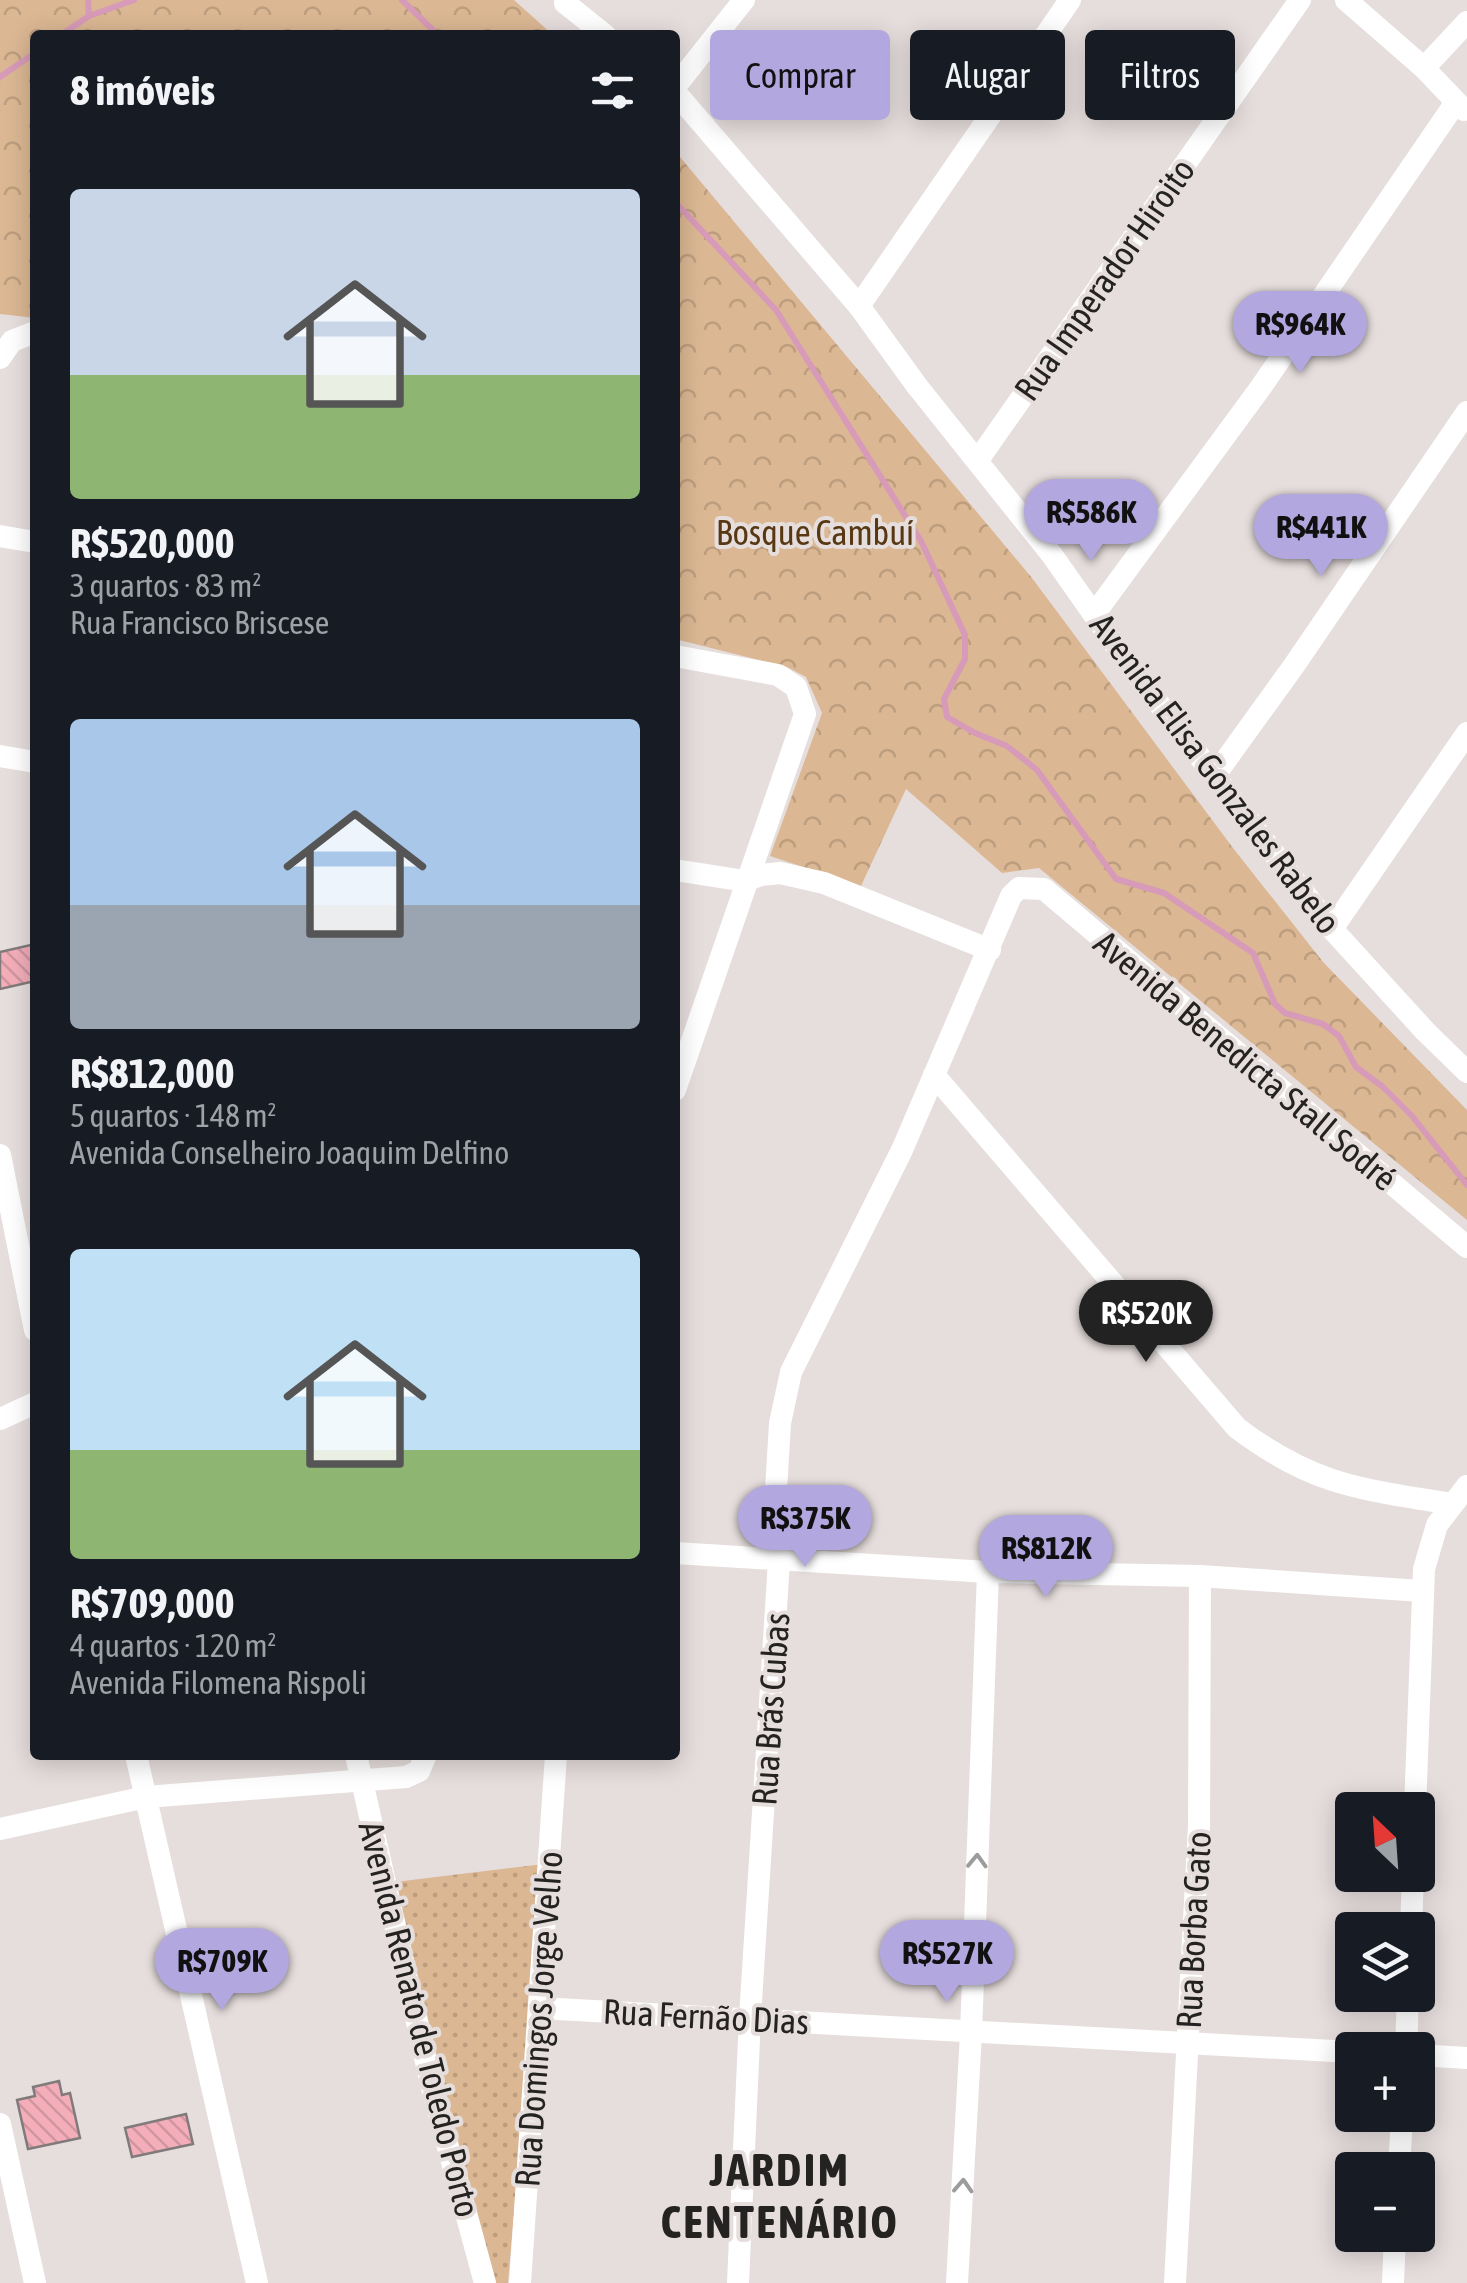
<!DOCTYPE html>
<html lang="pt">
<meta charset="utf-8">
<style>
:root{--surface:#171b24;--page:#242831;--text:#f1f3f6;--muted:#9ea1a6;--accent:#b2a7df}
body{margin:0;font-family:"Asap Condensed",sans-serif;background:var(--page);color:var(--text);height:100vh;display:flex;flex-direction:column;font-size:38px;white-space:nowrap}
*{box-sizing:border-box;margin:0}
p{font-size:32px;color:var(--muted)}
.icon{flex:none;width:55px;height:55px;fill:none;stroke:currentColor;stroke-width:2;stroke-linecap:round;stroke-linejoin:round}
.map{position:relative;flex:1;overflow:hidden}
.sheet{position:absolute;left:30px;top:30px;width:650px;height:1730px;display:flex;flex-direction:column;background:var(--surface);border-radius:10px;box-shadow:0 5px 25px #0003}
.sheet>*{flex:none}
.guide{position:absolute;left:710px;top:30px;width:605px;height:90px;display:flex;gap:20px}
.needle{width:65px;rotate:335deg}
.fabs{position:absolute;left:1335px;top:1792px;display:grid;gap:20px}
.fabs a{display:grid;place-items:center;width:100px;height:100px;border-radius:10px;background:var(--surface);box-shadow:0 5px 25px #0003;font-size:50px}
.price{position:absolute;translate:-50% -85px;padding:0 22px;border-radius:35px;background:var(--accent);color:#111;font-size:32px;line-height:65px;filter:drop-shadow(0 2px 5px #0008)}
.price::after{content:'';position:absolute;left:50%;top:60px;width:30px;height:22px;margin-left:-15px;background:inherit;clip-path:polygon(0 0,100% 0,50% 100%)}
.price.current{background:#222;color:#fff}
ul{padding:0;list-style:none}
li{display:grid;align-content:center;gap:20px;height:530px;padding:0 40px}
li span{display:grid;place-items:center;height:310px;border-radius:10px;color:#555}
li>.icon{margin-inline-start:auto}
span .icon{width:180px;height:180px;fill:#fffc;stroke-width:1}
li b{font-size:42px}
h2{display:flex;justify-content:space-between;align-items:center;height:120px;padding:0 40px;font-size:42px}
.pill{padding:0 35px;border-radius:10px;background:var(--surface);box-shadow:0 5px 25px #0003;font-size:35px;line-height:90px}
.pill.current{background:var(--accent);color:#111}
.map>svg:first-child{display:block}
</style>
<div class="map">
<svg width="1467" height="2283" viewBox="0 0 1467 2283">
<defs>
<pattern id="grass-dots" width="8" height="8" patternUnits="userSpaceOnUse" patternTransform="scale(2.5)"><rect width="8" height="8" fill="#dbb793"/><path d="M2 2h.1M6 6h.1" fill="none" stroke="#bc9d7e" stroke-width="1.8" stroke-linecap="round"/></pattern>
<pattern id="forest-crowns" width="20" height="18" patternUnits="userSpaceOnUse" patternTransform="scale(2.5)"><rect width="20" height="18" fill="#dbb793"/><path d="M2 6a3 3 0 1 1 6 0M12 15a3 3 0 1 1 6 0" fill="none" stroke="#bc9d7e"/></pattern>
<pattern id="building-back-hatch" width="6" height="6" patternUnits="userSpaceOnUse" patternTransform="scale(2.5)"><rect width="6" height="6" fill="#f3aeba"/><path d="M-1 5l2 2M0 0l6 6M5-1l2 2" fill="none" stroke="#d095a0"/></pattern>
</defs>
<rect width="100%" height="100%" fill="#e6dedd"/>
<polygon fill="url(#grass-dots)" points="544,1864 508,2283 492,2283 395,1882"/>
<g fill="url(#forest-crowns)">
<polygon points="0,0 514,0 553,35 35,35 35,318 0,314"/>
<polygon points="675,151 1032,578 1233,848 1323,962 1467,1110 1467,1220 1039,868 1002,873 906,789 861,886 770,856 822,713 806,677 787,667 675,639"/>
</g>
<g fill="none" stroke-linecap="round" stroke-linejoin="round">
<g stroke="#d79ab8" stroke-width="6">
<polyline points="88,0 89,16 134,0"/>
<polyline points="402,0 438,35"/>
<polyline points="61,35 89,16"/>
<polyline points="0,77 35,53"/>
<polyline points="675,202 776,310 921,541 965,635 965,659 944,699 947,717 975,733 1007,746 1037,770 1116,879 1164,893 1253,953 1275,1004 1285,1013 1323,1024 1339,1036 1356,1067 1383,1087 1412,1116 1467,1185"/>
</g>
</g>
<g fill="url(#building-back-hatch)" stroke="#817a7b" stroke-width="2.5">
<polygon points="35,944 35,981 0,989 0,952"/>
<polygon points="59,2081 62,2095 70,2093 80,2138 28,2149 17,2100 35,2096 33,2087"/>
<polygon points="186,2114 193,2144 132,2157 125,2128"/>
</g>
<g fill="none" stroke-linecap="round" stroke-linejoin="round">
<g stroke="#fff" stroke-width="22">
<polyline points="1346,0 1424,68 1464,110"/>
<polyline points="565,3 605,35"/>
<polyline points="1424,68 1467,22"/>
<polyline points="675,87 744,0"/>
<polyline points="675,92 859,306 917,386 1052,555 1130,666 1332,929 1425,1031 1467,1072"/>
<polyline points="859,306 1070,0"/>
<polyline points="0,358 12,341 35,332"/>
<polyline points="978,460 1300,0"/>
<polyline points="0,536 35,542"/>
<polyline points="1095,613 1261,387 1456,102"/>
<polyline points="675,656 778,675 796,687 805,714 675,1090"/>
<polyline points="0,756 35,762"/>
<polyline points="1215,775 1293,667 1467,412"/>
<polyline points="675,870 745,881 761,875 780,873 824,883 990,950"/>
<polyline points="1332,929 1467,733"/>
<path d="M934,1075L1237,1428C1314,1486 1361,1489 1452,1504"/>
<polyline points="0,1155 35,1330"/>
<polyline points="0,1419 35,1403"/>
<polyline points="675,1553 988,1572 1200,1576 1422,1591"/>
<polyline points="136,1755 257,2283"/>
<polyline points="356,1755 432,2088 485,2283"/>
<polyline points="1415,1810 1424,1569 1437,1525 1467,1486"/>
<polyline points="0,1829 146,1797 406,1777 419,1771 426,1755"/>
<polyline points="1411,1930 1413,1875"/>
<polyline points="539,2008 1352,2052"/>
<polyline points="1406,2050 1408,1995"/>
<polyline points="1418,2055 1467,2058"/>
<polyline points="0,2124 35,2283"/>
<polyline points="1399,2170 1402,2115"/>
<polyline points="520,2283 556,1755"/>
<polyline points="738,2283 750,2017 779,1561 776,1490 780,1423 791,1372 902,1150 1011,896 1019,888 1044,889 1467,1247"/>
<polyline points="957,2283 971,2033 988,1572"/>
<polyline points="1175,2283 1199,1825 1200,1576"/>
<polyline points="1393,2283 1395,2235"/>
</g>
</g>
<defs><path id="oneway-chevron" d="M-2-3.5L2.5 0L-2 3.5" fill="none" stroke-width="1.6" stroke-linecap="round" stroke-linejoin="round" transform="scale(2.5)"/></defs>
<g stroke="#9d9c9c">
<use href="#oneway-chevron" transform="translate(977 1861) rotate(-88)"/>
<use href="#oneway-chevron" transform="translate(963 2186) rotate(-87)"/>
</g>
<g text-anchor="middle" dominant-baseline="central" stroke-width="8" stroke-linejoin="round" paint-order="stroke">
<g font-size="35" fill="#252222" stroke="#e6dedd">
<text transform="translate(1104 279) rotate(-55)">Rua Imperador Hiroito</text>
<text transform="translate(1216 773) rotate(53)">Avenida Elisa Gonzales Rabelo</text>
<text transform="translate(1246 1060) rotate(40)">Avenida Benedicta Stall Sodré</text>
<text transform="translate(770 1709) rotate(-86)">Rua Brás Cubas</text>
<text transform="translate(1193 1930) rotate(-87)">Rua Borba Gato</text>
<text transform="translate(706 2016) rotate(3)">Rua Fernão Dias</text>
<text transform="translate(420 2019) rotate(76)">Avenida Renato de Toledo Porto</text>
<text transform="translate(538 2019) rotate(-86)">Rua Domingos Jorge Velho</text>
</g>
<g font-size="35" fill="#573813" stroke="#e6dedd">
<text x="815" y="532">Bosque Cambuí</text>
</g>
<g font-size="45" font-weight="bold" letter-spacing="2.5" fill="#252222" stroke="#e6dedd">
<text x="780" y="2170">JARDIM<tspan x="780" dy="52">CENTENÁRIO</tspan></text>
</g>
</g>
</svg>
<div class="fabs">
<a><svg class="needle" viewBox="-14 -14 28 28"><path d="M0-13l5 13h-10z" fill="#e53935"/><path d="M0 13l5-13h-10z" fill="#9ea1a6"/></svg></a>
<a><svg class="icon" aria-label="layers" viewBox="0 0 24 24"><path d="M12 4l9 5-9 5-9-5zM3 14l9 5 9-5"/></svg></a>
<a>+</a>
<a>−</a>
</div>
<b class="price" style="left:1300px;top:376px">R$964K</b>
<b class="price" style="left:1091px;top:564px">R$586K</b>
<b class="price" style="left:1321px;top:579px">R$441K</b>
<b class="price current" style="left:1146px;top:1365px">R$520K</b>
<b class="price" style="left:805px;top:1570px">R$375K</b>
<b class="price" style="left:1046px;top:1600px">R$812K</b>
<b class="price" style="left:947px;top:2005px">R$527K</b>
<b class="price" style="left:222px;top:2013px">R$709K</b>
<div class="guide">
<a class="pill current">Comprar</a>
<a class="pill">Alugar</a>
<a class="pill">Filtros</a>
</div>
<section class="sheet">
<h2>8 imóveis<svg class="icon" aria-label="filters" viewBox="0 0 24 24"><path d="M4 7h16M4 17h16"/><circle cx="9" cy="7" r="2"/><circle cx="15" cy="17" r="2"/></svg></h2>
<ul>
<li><span style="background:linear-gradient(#c9d6e8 60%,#8fb573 0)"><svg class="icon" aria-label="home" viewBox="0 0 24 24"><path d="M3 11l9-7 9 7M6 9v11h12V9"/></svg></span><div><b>R$520,000</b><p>3 quartos · 83 m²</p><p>Rua Francisco Briscese</p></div></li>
<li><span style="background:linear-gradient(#a9c7e8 60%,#9aa5b1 0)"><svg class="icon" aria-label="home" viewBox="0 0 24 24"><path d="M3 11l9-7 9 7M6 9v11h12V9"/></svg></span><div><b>R$812,000</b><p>5 quartos · 148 m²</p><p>Avenida Conselheiro Joaquim Delfino</p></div></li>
<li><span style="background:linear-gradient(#bfe0f5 65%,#8fb573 0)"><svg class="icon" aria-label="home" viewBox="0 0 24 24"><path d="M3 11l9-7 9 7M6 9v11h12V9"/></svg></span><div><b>R$709,000</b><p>4 quartos · 120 m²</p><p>Avenida Filomena Rispoli</p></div></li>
</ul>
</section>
</div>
